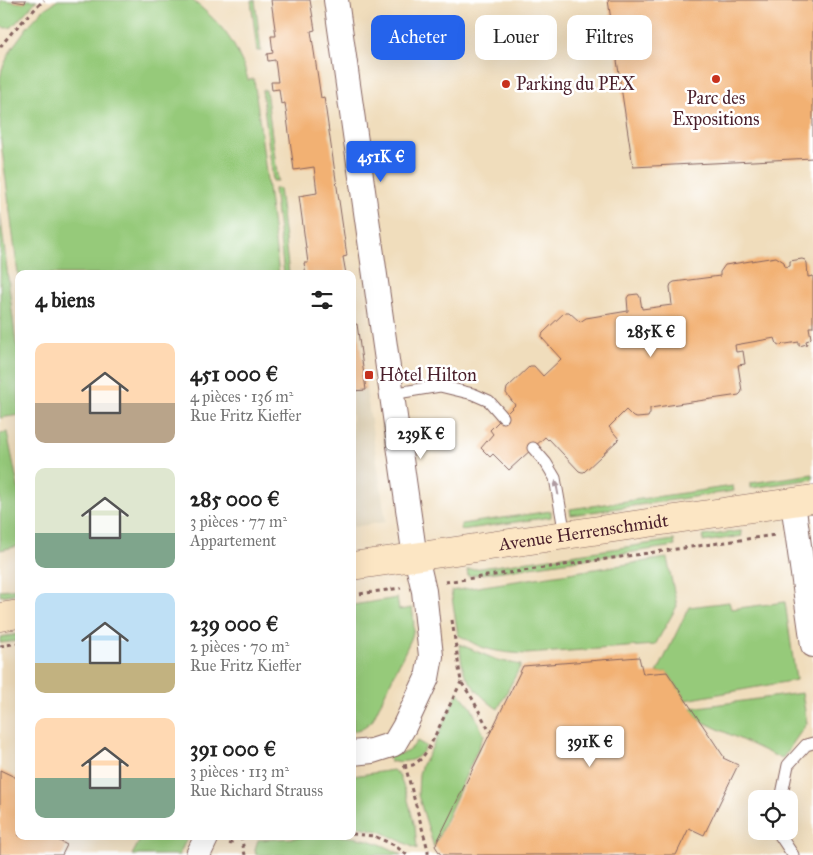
<!DOCTYPE html>
<html lang="fr">
<meta charset="utf-8">
<style>
:root{--surface:#fff;--page:#f2f2f2;--text:#222;--muted:#767676;--accent:#2563eb}
body{margin:0;font-family:"IM FELL Great Primer",serif;background:var(--page);color:var(--text);height:100vh;display:flex;flex-direction:column;font-size:19px;white-space:nowrap}
*{box-sizing:border-box;margin:0}
p{font-size:16px;color:var(--muted)}
.icon{flex:none;width:28px;height:28px;fill:none;stroke:currentColor;stroke-width:2;stroke-linecap:round;stroke-linejoin:round}
.map{position:relative;flex:1;overflow:hidden}
.drawer{position:absolute;left:15px;top:270px;width:341px;height:570px;display:flex;flex-direction:column;background:var(--surface);border-radius:10px;box-shadow:0 5px 20px #0002}
.drawer>*{flex:none}
.top-card{position:absolute;left:371px;top:15px;width:366px;height:45px;display:flex;gap:10px}
.fabs{position:absolute;left:748px;top:790px;display:grid;gap:10px}
.fabs a{display:grid;place-items:center;width:50px;height:50px;border-radius:10px;background:var(--surface);box-shadow:0 5px 20px #0002;font-size:25px}
.price{position:absolute;translate:-50% -42px;padding:0 11px;border-radius:5px;background:#fff;color:#222;font-size:16px;line-height:32px;filter:drop-shadow(0 1px 2px #0008)}
.price::after{content:'';position:absolute;left:50%;top:30px;width:15px;height:11px;margin-left:-8px;background:inherit;clip-path:polygon(0 0,100% 0,50% 100%)}
.price.selected{background:var(--accent);color:#fff}
ul{padding:0;list-style:none}
li{display:flex;align-items:center;gap:15px;height:125px;padding:0 20px}
li span{display:grid;place-items:center;flex:none;width:140px;height:100px;border-radius:10px;color:#555}
li>.icon{margin-inline-start:auto}
span .icon{width:60px;height:60px;fill:#fffc;stroke-width:1}
li b{font-size:21px}
h2{display:flex;justify-content:space-between;align-items:center;height:60px;padding:0 20px;font-size:21px}
.tag{padding:0 18px;border-radius:10px;background:var(--surface);box-shadow:0 5px 20px #0002;font-size:18px;line-height:45px}
.tag.selected{background:var(--accent);color:#fff}
.map>svg:first-child{display:block}
</style>
<div class="map">
<svg width="813" height="855" viewBox="0 0 813 855">
<rect width="100%" height="100%" fill="#fff"/>
<filter id="ink" filterUnits="userSpaceOnUse"><feTurbulence type="fractalNoise" baseFrequency=".02" numOctaves="2"/><feDisplacementMap in="SourceGraphic" scale="10" xChannelSelector="R" yChannelSelector="G"/><feConvolveMatrix kernelMatrix="1 2 1 2 8 2 1 2 1" color-interpolation-filters="sRGB"/></filter>
<filter id="wash" filterUnits="userSpaceOnUse"><feTurbulence type="fractalNoise" baseFrequency=".0096" numOctaves="4" result="noise"/><feDisplacementMap in="SourceGraphic" scale="20" xChannelSelector="R" yChannelSelector="G"/><feGaussianBlur stdDeviation="1.12" result="paint"/><feColorMatrix in="noise" values="0 0 0 0 0 0 0 0 0 0 0 0 0 0 0 0 0 1.4 0 .05"/><feComposite in="paint" operator="in"/></filter>
<g filter="url(#wash)">
<rect width="100%" height="100%" fill="#f0ddbc"/>
<polygon fill="#ddcfb1" points="352,294 386,522 353,527 352,527"/>
<g fill="#96ca7a" stroke="#707452">
<path d="M1,0L25,3L26,0H37L12,27C7,28 4,29 0,25V6Z"/>
<path d="M58,0H192C212,16 230,33 240,58C244,65 246,73 248,80L254,79L279,274H19V282L0,134V80L2,69L12,48L28,26L44,9Z"/>
<polygon points="251,0 255,0 261,51 257,51"/>
<polygon points="262,90 266,90 278,181 273,181"/>
<polygon points="279,188 289,274 284,274 274,189"/>
<polygon points="0,212 16,343 19,351 19,415 0,418"/>
<polygon points="7,432 19,491 19,546 0,550 0,434"/>
<polygon points="813,474 813,479 751,488 751,483"/>
<polygon points="733,486 734,491 571,515 570,509"/>
<polygon points="551,511 551,517 461,530 461,524"/>
<polygon points="741,531 742,536 703,542 703,536"/>
<polygon points="674,540 675,546 468,576 467,570"/>
<path d="M667,558L677,606L655,645L526,654C510,653 494,652 479,646C472,643 465,638 458,635L451,591Z"/>
<polygon points="19,588 19,593 0,596 0,590"/>
<path d="M397,598L399,610L412,608C414,620 415,628 411,639L372,721L361,729L353,731V605Z"/>
<polygon points="729,602 731,609 785,602 796,680 686,700 667,672 657,673 689,607"/>
<polygon points="19,634 19,641 0,643 0,637"/>
<path d="M459,644L497,660L521,665L498,709C485,701 471,686 464,672C461,664 461,653 459,644Z"/>
<polygon points="458,692 471,707 484,735 434,847 418,795 419,774 422,764 426,759 435,742"/>
<polygon points="802,693 807,723 782,759 699,720 691,708"/>
<path d="M417,741L426,746C418,763 406,761 390,762L388,755C404,753 407,755 417,741Z"/>
<polygon points="393,770 399,775 407,796 415,827 417,849 382,832 353,825 353,776"/>
<polygon points="142,836 188,836 179,855 132,855"/>
<path d="M329,836C359,836 376,840 402,855H256L255,849L258,840Z"/>
</g>
<g id="blocks">
<g fill="#f2b173">
<polygon points="13,0 26,0 25,3 13,1"/>
<polygon points="271,0 310,0 315,30 311,31 321,98 324,97 347,256 343,257 346,274 306,274 304,263 308,263 299,196 317,193 314,167 294,170 285,103 281,104 279,89 272,90 271,82 278,82 275,60 268,61 267,54 273,53 271,36 276,36"/>
<polygon points="608,0 813,0 813,158 633,167"/>
<polygon points="776,257 784,262 785,267 790,266 790,261 802,259 805,260 807,263 808,277 813,276 813,327 809,327 811,338 809,340 806,341 807,344 799,346 799,342 779,345 777,344 775,338 735,345 736,352 743,351 745,364 738,365 742,391 741,393 739,395 650,408 650,413 648,417 637,418 633,417 626,410 609,427 619,439 584,472 582,472 579,471 549,439 548,440 545,437 509,470 493,454 490,457 481,448 493,434 490,430 515,405 506,393 507,388 530,366 534,366 543,376 561,359 542,338 542,335 543,333 565,312 569,312 580,322 586,318 628,311 627,298 629,295 638,294 640,297 642,309 672,305 670,287 671,284 674,282 720,276 720,272 725,265"/>
<polygon points="357,324 366,390 352,391 352,325"/>
<polygon points="639,657 643,674 667,672 724,757 723,758 738,765 704,835 689,828 676,855 441,855 435,846 523,666"/>
<polygon points="0,770 19,779 19,836 50,836 67,845 62,855 0,855"/>
</g>
</g>
</g>
<g filter="url(#ink)">
<use href="#blocks" fill-opacity="0" stroke="#84625e" stroke-width="1"/>
<g fill="none" stroke-linecap="round" stroke-linejoin="round">
<g stroke="#84625e" stroke-width="13">
<g id="service">
<polyline points="391,394 440,386 473,394 489,401 503,417"/>
<polyline points="533,448 546,463 555,478 565,535"/>
<polyline points="781,799 788,765 806,745 813,743"/>
<polyline points="777,831 793,855"/>
</g>
</g>
<g stroke="#84625e" stroke-width="26">
<g id="minor">
<polyline points="336,0 413,544 424,591 431,656 427,678 404,727 394,744 372,751 352,753"/>
<polyline points="793,503 813,645"/>
<polyline points="198,855 207,836"/>
</g>
</g>
<g stroke="#84625e" stroke-width="29">
<g id="secondary">
<path id="s1" d="M352,566L813,499"/>
<polyline points="0,617 19,614"/>
</g>
</g>
<g stroke="#84625e" stroke-width="3" stroke-dasharray="4 4" stroke-linecap="butt">
<polyline points="0,47 13,31 44,0"/>
<polyline points="445,582 775,535"/>
<polyline points="352,595 401,588"/>
<polyline points="452,620 461,682 472,698 490,732"/>
<polyline points="0,646 19,643"/>
<polyline points="405,765 428,850 428,855"/>
<polyline points="403,766 413,765 421,759 429,748 461,682"/>
<polyline points="352,834 374,836 394,845 407,855"/>
<polyline points="241,836 245,855"/>
<polyline points="230,845 234,836"/>
</g>
<use href="#service" stroke="#fff" stroke-width="11"/>
<use href="#minor" stroke="#fff" stroke-width="24"/>
<use href="#secondary" stroke="#fce6c4" stroke-width="28"/>
</g>
<defs><path id="oneway-solid" d="M-6-.8H1V-3.2L6.5 0L1 3.2V.8H-6Z" transform="scale(1.25)"/></defs>
<use fill="#ae9aa0" href="#oneway-solid" transform="translate(557 488) rotate(-101)"/>
</g>
<g fill="#c8321e" stroke="#fff" stroke-width="2">
<circle cx="716" cy="79" r="5"/>
<circle cx="506" cy="84" r="5"/>
<rect x="364" y="370" width="10" height="10" rx="2.5"/>
</g>
<g text-anchor="middle" dominant-baseline="central" stroke-width="5" stroke-linejoin="round" paint-order="stroke">
<g font-size="18" fill="#4a1f2b" stroke="#fff" text-anchor="start">
<text x="516" y="84">Parking du PEX</text>
<text x="716" y="98" text-anchor="middle">Parc des<tspan x="716" dy="21">Expositions</tspan></text>
<text x="379" y="375">Hôtel Hilton</text>
</g>
<g font-size="18" fill="#4a1f2b" stroke="#fff">
<text stroke="none"><textPath href="#s1" startOffset="234">Avenue Herrenschmidt</textPath></text>
</g>
</g>
</svg>
<div class="fabs">
<a><svg class="icon" aria-label="locate" viewBox="0 0 24 24"><circle cx="12" cy="12" r="6"/><path d="M12 2v4M12 18v4M2 12h4M18 12h4"/></svg></a>
</div>
<b class="price selected" style="left:381px;top:183px">451K €</b>
<b class="price" style="left:651px;top:358px">285K €</b>
<b class="price" style="left:421px;top:460px">239K €</b>
<b class="price" style="left:590px;top:768px">391K €</b>
<div class="top-card">
<a class="tag selected">Acheter</a>
<a class="tag">Louer</a>
<a class="tag">Filtres</a>
</div>
<section class="drawer">
<h2>4 biens<svg class="icon" aria-label="filters" viewBox="0 0 24 24"><path d="M4 7h16M4 17h16"/><circle cx="9" cy="7" r="2"/><circle cx="15" cy="17" r="2"/></svg></h2>
<ul>
<li><span style="background:linear-gradient(#ffd9b3 60%,#b9a48a 0)"><svg class="icon" aria-label="home" viewBox="0 0 24 24"><path d="M3 11l9-7 9 7M6 9v11h12V9"/></svg></span><div><b>451 000 €</b><p>4 pièces · 136 m²</p><p>Rue Fritz Kieffer</p></div></li>
<li><span style="background:linear-gradient(#dfe7d0 65%,#7fa58c 0)"><svg class="icon" aria-label="home" viewBox="0 0 24 24"><path d="M3 11l9-7 9 7M6 9v11h12V9"/></svg></span><div><b>285 000 €</b><p>3 pièces · 77 m²</p><p>Appartement</p></div></li>
<li><span style="background:linear-gradient(#bfe0f5 70%,#c2b280 0)"><svg class="icon" aria-label="home" viewBox="0 0 24 24"><path d="M3 11l9-7 9 7M6 9v11h12V9"/></svg></span><div><b>239 000 €</b><p>2 pièces · 70 m²</p><p>Rue Fritz Kieffer</p></div></li>
<li><span style="background:linear-gradient(#ffd9b3 60%,#7fa58c 0)"><svg class="icon" aria-label="home" viewBox="0 0 24 24"><path d="M3 11l9-7 9 7M6 9v11h12V9"/></svg></span><div><b>391 000 €</b><p>3 pièces · 113 m²</p><p>Rue Richard Strauss</p></div></li>
</ul>
</section>
</div>
